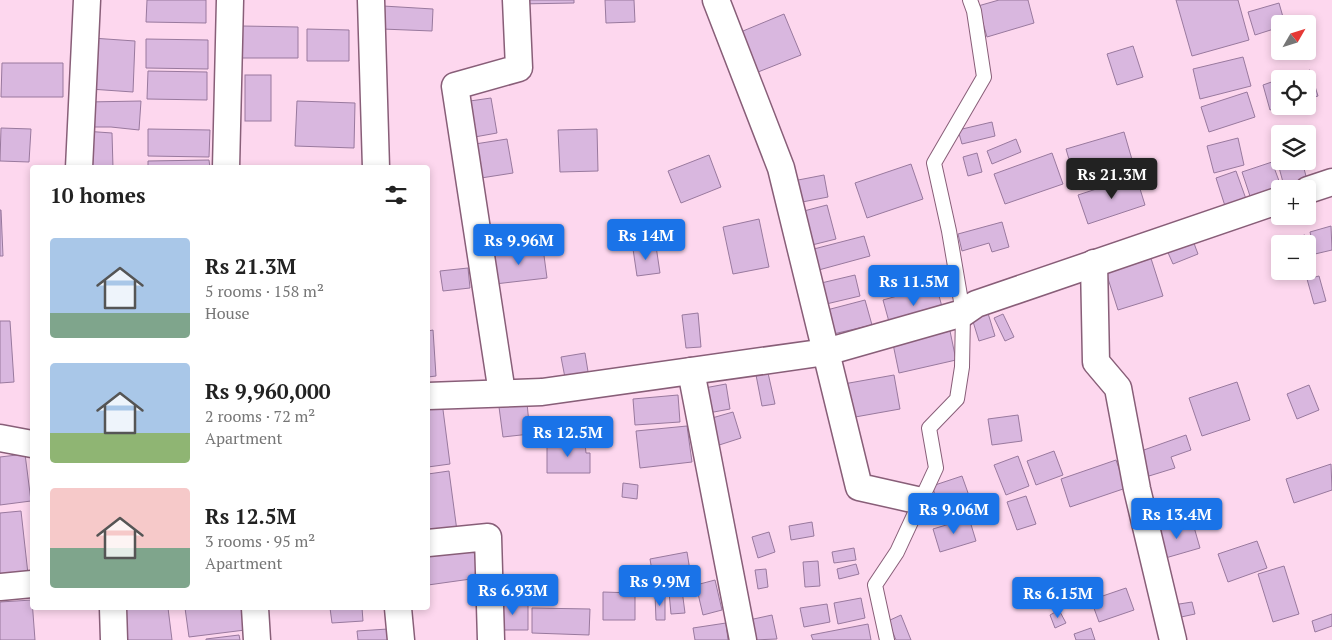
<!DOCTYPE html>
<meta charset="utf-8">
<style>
:root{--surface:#fff;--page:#f2f2f2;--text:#222;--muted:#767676;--accent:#1a73e8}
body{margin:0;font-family:"PT Serif",serif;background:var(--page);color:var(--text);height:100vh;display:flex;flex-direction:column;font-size:19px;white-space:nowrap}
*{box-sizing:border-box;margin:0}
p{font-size:16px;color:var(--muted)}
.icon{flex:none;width:28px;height:28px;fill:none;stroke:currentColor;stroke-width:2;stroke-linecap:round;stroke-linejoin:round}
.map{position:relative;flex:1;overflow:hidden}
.drawer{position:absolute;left:30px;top:165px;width:400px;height:445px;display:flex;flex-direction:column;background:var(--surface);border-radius:5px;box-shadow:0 2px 8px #0003}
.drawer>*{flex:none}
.needle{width:32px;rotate:51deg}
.fabs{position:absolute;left:1271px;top:15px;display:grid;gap:10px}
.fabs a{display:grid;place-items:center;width:45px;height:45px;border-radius:5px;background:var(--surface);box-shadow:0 2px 8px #0003;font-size:25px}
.price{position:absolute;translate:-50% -42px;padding:0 11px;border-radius:5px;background:var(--accent);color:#fff;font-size:16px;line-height:32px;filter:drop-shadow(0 1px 2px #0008)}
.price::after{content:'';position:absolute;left:50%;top:30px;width:15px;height:11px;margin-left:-8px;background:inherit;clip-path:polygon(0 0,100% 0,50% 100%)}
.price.on{background:#222;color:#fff}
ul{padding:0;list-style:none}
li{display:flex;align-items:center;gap:15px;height:125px;padding:0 20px}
li span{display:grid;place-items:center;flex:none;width:140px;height:100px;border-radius:5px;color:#555}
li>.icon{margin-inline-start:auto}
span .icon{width:60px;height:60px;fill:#fffc;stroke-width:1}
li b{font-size:21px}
h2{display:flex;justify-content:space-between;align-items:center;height:60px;padding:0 20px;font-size:21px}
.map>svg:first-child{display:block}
</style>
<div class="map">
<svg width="1332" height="640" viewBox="0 0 1332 640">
<rect width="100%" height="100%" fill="#fdd7ee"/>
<g fill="#d9b7df" stroke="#99799e">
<polygon points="147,0 206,0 206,23 146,22"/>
<polygon points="519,0 574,0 574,3 519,4"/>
<polygon points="605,0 634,0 635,22 606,23"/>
<polygon points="999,0 1028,0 1034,23 987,37 978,6"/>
<polygon points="1176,0 1238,0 1249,40 1192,56"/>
<polygon points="1279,3 1285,24 1280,24 1280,27 1255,35 1248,12"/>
<polygon points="383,6 433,9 432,31 382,29"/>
<polygon points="784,14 801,55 748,76 731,36"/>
<polygon points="242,26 298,27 298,58 242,58"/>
<polygon points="307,29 349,30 349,61 307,61"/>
<polygon points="92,38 135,41 133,92 90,89"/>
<polygon points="146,39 208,40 208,69 146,68"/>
<polygon points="1133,46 1143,77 1117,85 1107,54"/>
<polygon points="1243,57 1251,86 1200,99 1193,69"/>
<polygon points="2,63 63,63 63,97 1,97"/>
<polygon points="1310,70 1318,96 1308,99 1308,79 1282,79"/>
<polygon points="148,71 207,72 207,100 147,99"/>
<rect x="245" y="75" width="26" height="46"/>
<polygon points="1280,79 1280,106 1283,106 1270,110 1263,85"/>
<polygon points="1247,92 1255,117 1209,132 1201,107"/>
<polygon points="491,98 497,133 469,138 463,102"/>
<polygon points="141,101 139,130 111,127 86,127 87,102"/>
<polygon points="297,101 355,103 354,148 295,146"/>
<polygon points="992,122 995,136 962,144 958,130"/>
<polygon points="1,128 31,129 29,162 0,161"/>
<polygon points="148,129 210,130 209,157 148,156"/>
<polygon points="597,129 598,171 560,172 558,130"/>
<polygon points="84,131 112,133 113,168 85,168"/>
<polygon points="1124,132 1133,163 1075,180 1066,149"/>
<polygon points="1238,138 1244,165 1214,173 1207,146"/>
<polygon points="507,139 513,173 481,178 475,144"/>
<polygon points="1016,139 1021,152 992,164 987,151"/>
<polygon points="977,153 982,172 968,176 963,157"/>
<polygon points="1052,153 1063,184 1005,204 994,174"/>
<polygon points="709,155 721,187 681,203 668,171"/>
<polygon points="1280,159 1280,161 1302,161 1307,180 1284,186 1277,160"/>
<polygon points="209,160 210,168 148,168 148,161"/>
<polygon points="1272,162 1282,189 1251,199 1242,172"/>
<polygon points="911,164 923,199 867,218 855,183"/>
<polygon points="1236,171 1246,199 1225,206 1216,178"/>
<polygon points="824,175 828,197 797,203 793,181"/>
<polygon points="1136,176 1145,205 1088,224 1078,195"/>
<polygon points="827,205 836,239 808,246 800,212"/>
<polygon points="0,210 1,210 3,256 0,256"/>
<polygon points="759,219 769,267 733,274 723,227"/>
<polygon points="1002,222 1009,247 992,252 989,243 962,251 958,234"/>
<polygon points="1331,226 1332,250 1315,254 1310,232"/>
<polygon points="1305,235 1307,244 1298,244 1297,237"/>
<polygon points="864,236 870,256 815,271 810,250"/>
<polygon points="1192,238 1198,254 1173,264 1166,248"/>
<polygon points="656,246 660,273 637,276 633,249"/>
<polygon points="543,248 547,278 495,284 491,254"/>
<polygon points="1148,249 1163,296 1118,310 1103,263"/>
<polygon points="468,268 470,288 443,291 440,271"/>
<polygon points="855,275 860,296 822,305 817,284"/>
<polygon points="1319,276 1326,301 1314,304 1307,279"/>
<polygon points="936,285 944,314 891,329 883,300"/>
<polygon points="865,300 872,325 829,335 823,311"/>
<polygon points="987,310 995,336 979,341 971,315"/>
<polygon points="698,313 701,347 686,348 682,315"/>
<polygon points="1003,314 1014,337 1005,341 994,318"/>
<polygon points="0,321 10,321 14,382 0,383"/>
<polygon points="433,330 436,376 428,377 428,331"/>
<polygon points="950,331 956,360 899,373 893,344"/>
<polygon points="585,353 590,384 567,388 561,357"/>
<polygon points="768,373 775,404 762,406 756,375"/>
<polygon points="894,375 900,409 844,419 838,385"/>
<polygon points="1237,382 1250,420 1202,436 1189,398"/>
<polygon points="726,384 730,409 703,414 699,389"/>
<polygon points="1309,385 1319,410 1297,419 1287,394"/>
<polygon points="678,395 680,422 635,425 633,399"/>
<polygon points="442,402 450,464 428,467 428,404"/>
<polygon points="527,403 530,434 503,437 499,407"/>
<polygon points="733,412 741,438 713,447 705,420"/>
<polygon points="1018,415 1022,441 992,445 988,419"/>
<polygon points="687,426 692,462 640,468 636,431"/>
<polygon points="1186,435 1191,450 1171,457 1175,468 1149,476 1141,451"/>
<polygon points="547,443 585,443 586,453 590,453 590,473 547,473"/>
<polygon points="1054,451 1063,475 1036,485 1027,461"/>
<polygon points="25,454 31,501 0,505 0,457"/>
<polygon points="1018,456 1029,486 1006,495 994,465"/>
<polygon points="1116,460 1126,488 1070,507 1061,479"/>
<polygon points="1331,464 1332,490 1294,503 1286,479"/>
<polygon points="449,471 457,531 428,535 428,474"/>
<polygon points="962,476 973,507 943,517 932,486"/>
<polygon points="623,483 638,485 637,499 622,497"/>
<polygon points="1026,496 1036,524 1017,530 1007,502"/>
<polygon points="21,511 28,574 0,577 0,513"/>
<polygon points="969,518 976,541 940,552 933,529"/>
<polygon points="1192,520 1200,548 1162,559 1154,531"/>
<polygon points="812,522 814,536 791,540 789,526"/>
<polygon points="769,532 775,552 758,558 752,537"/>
<polygon points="1257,541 1267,568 1228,582 1218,554"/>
<polygon points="473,544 478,578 428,585 428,550"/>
<polygon points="854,548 856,560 834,563 832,552"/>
<polygon points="687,552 692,583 655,589 650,559"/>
<polygon points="818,561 820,586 805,587 803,562"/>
<polygon points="856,564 859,574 839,579 837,569"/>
<polygon points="1284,566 1299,614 1273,622 1258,574"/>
<polygon points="766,569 768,587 758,589 755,570"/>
<polygon points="715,580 722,610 703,615 696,585"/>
<polygon points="1126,588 1134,610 1099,622 1091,600"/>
<polygon points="682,590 685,613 671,614 669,592"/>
<polygon points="603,592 635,593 635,620 603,620"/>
<polygon points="655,594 665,594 665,620 656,620"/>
<polygon points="861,598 865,618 838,624 834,603"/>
<polygon points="32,600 35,640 0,640 0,602"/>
<polygon points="1192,602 1195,614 1172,619 1173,605"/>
<polygon points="497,603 528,603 528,630 498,630"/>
<polygon points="827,604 830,622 804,627 800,608"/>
<polygon points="116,608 168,608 172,640 121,640"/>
<polygon points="185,608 242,608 245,630 189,637"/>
<polygon points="330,608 362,608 363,621 332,623"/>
<polygon points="532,608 590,609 589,635 532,633"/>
<polygon points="1059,610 1066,623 1055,628 1050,615"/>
<polygon points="1332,614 1332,626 1315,632 1312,621"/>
<polygon points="772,615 777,639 753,640 749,620"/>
<polygon points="901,615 911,640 896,640 888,621"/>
<polygon points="726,623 728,640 695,640 693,628"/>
<polygon points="868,624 871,640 813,640 811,635"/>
<polygon points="1091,628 1095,640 1076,640 1074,634"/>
<polygon points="388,629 389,640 358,640 357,631"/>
<polygon points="239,635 240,640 206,640 206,639"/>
</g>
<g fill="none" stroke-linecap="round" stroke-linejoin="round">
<g stroke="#885e78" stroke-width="16">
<polyline id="service" points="887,640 875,585 897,552 936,468 929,428 957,399 962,367 963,313 949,231 934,163 984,77 974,11 970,0"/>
</g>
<g stroke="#885e78" stroke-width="29">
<g id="minor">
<polyline points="371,0 376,168"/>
<polyline points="716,0 781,168 859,487 921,501"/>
<polyline points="79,168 87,0"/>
<polyline points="226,168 230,0"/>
<polyline points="1308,190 1332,182"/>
<polyline points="1094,263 1096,362 1118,388 1137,489 1173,640"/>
<polyline points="691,371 743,640"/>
<polyline points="502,393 455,86 519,68 516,0"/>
<polyline points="428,396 542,392 826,352 963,313 976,304 1280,200"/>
<polyline points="0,438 32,444"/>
<polyline points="428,543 488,537 491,640"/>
<polyline points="0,587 32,584"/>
<polyline points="113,608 114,640"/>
<polyline points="255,608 257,640"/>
<polyline points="398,608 401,640"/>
</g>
</g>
<use href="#service" stroke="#fff" stroke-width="14"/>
<use href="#minor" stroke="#fff" stroke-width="26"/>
</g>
</svg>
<div class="fabs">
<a><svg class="needle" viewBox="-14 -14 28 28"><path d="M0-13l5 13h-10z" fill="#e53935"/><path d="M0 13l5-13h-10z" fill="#767676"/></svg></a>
<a><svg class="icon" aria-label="locate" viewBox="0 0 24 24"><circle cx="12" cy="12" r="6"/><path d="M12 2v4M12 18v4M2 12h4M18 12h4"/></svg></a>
<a><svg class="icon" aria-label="layers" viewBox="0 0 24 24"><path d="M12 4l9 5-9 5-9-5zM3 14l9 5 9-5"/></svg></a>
<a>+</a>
<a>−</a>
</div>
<b class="price on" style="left:1112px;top:200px">Rs 21.3M</b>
<b class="price" style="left:646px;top:261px">Rs 14M</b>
<b class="price" style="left:519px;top:266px">Rs 9.96M</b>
<b class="price" style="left:914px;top:307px">Rs 11.5M</b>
<b class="price" style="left:568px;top:458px">Rs 12.5M</b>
<b class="price" style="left:954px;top:535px">Rs 9.06M</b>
<b class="price" style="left:1177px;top:540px">Rs 13.4M</b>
<b class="price" style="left:660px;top:607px">Rs 9.9M</b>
<b class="price" style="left:513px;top:616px">Rs 6.93M</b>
<b class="price" style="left:1058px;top:619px">Rs 6.15M</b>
<section class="drawer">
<h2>10 homes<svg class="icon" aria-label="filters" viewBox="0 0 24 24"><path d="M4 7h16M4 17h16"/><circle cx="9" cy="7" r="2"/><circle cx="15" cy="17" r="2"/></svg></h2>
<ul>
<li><span style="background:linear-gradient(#a9c7e8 75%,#7fa58c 0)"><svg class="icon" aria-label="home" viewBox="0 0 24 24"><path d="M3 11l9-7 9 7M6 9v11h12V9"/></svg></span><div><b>Rs 21.3M</b><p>5 rooms · 158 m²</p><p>House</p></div></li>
<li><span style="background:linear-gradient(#a9c7e8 70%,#8fb573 0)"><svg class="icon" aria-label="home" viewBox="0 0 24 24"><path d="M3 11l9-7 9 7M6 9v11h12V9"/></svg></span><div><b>Rs 9,960,000</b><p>2 rooms · 72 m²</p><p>Apartment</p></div></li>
<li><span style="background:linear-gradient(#f6c9c9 60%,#7fa58c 0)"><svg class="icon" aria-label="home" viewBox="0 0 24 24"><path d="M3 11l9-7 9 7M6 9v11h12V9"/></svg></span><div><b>Rs 12.5M</b><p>3 rooms · 95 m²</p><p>Apartment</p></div></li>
</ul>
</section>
</div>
